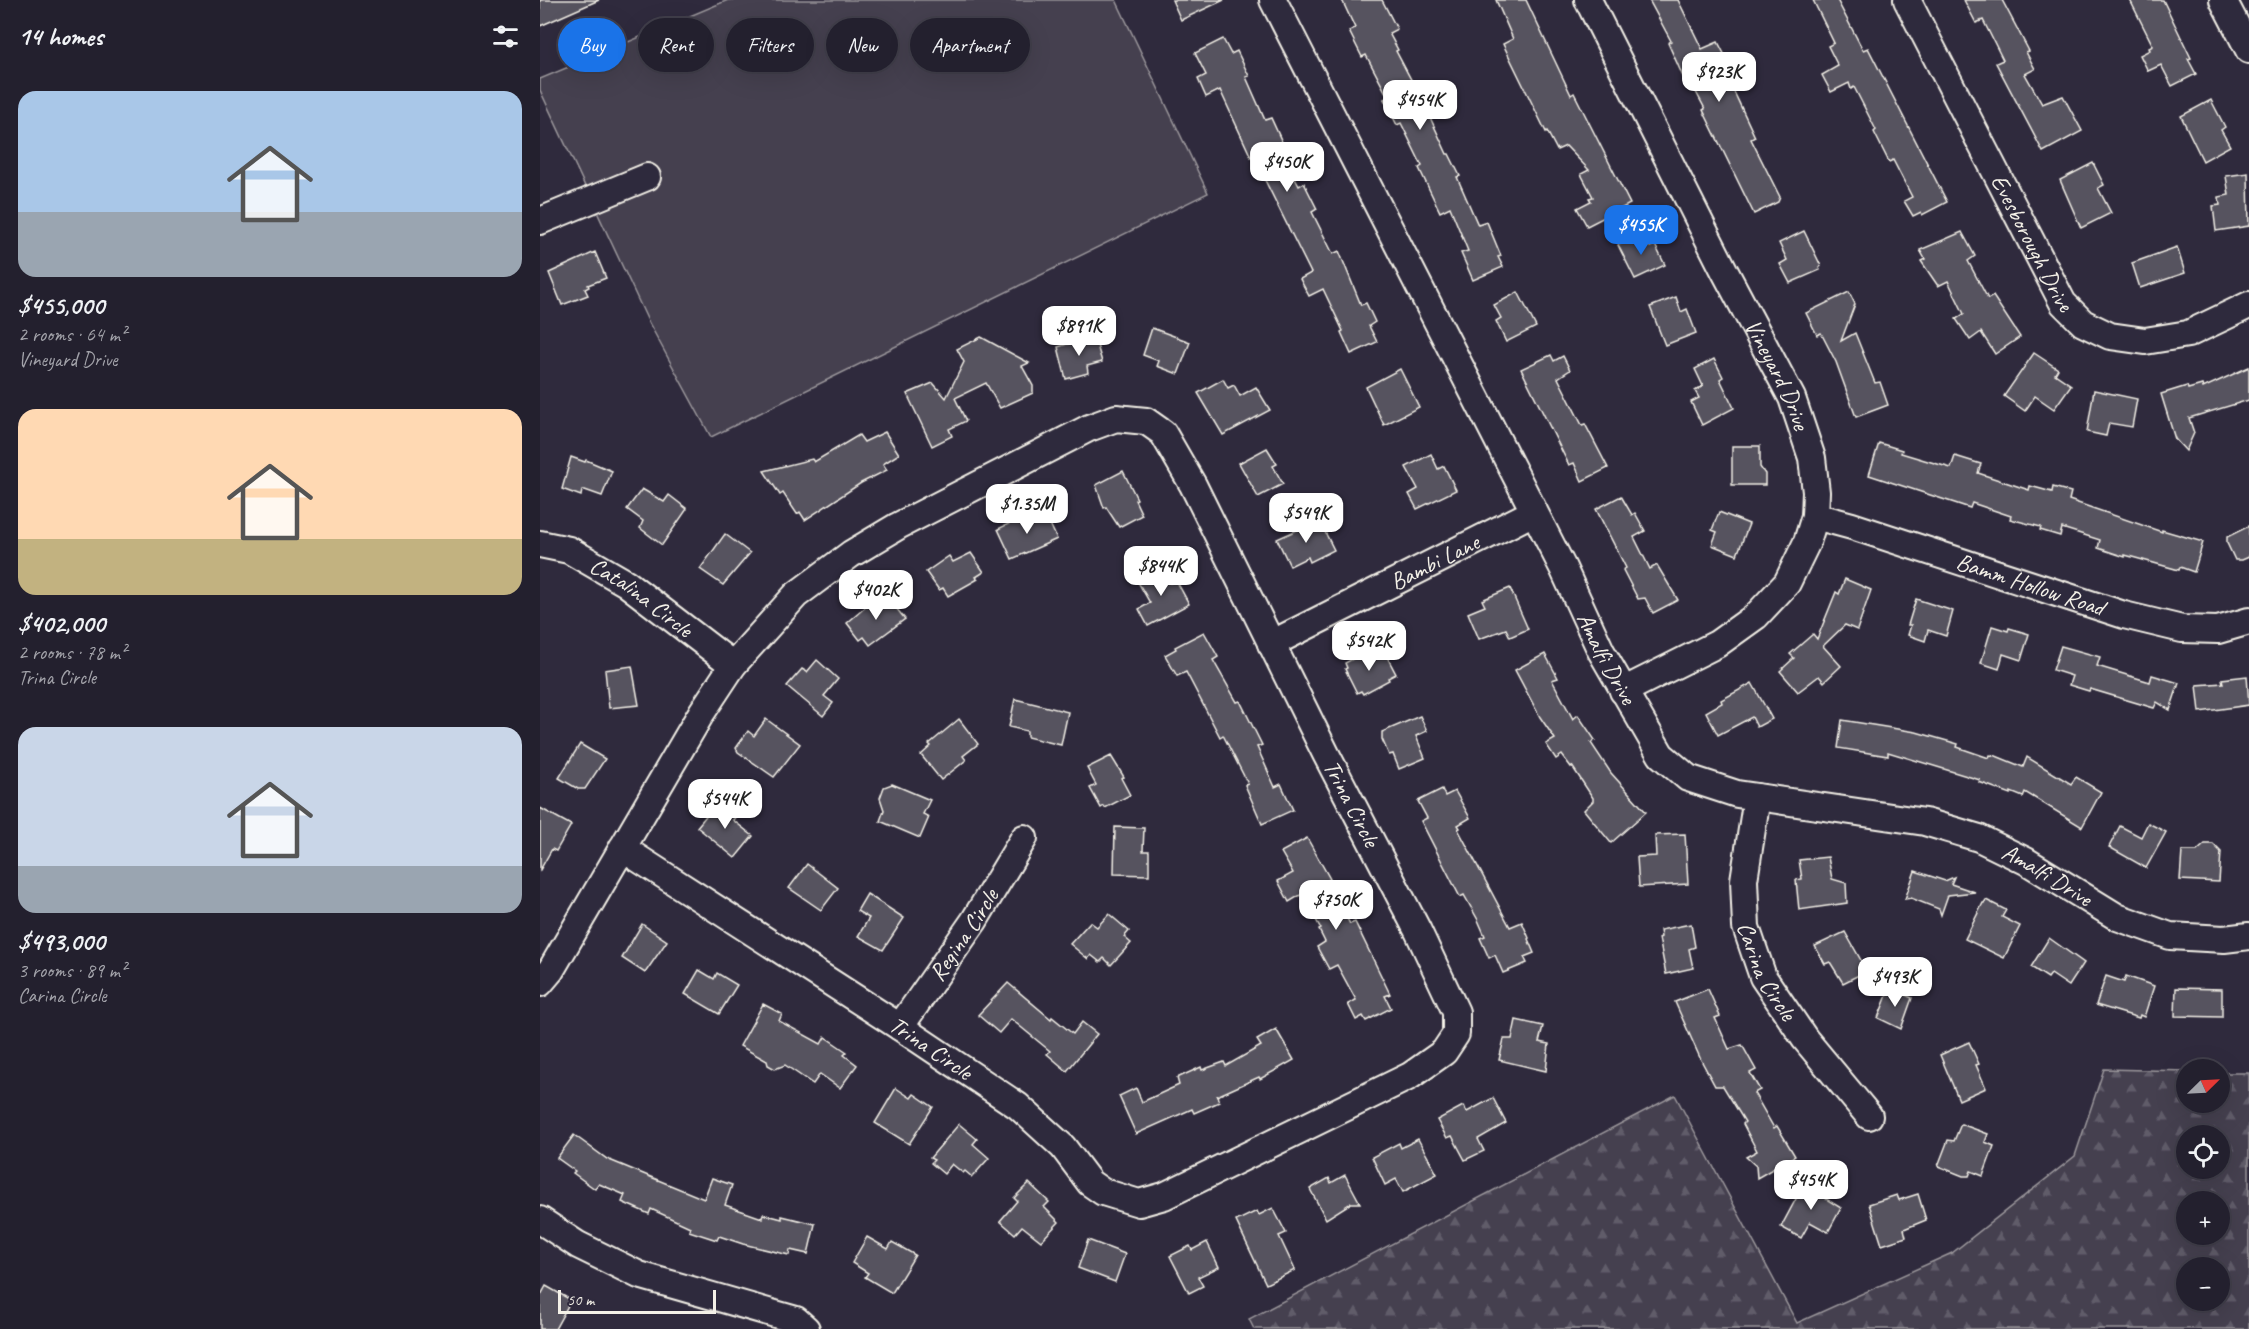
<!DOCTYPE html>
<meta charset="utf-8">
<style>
:root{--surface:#23202e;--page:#2f2d3a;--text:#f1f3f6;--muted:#a3a3aa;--line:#403e4a;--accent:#1a73e8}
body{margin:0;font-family:Caveat,sans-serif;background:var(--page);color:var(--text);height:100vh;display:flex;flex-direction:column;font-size:22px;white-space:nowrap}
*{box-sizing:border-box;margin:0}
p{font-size:20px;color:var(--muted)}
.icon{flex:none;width:33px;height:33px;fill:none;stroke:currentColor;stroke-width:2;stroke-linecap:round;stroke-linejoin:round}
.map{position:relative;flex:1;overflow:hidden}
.panel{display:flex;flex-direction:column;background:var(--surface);width:540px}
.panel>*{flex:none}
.banner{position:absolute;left:18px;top:18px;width:570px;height:54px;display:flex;gap:12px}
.needle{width:39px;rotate:66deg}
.tools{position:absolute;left:1636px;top:1059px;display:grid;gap:12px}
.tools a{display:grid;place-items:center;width:54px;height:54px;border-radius:50%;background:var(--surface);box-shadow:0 6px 24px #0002,0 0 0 2px var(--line);font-size:30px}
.scale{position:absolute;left:18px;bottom:15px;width:158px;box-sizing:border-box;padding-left:6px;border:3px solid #f4f1e8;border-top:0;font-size:16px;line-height:21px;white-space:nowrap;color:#f4f1e8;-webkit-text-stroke:4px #2f2a3d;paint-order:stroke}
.price{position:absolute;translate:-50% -51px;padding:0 14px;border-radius:12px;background:#fff;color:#222;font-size:20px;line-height:39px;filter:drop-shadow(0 2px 3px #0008)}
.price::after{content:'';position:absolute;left:50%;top:36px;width:18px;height:14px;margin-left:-9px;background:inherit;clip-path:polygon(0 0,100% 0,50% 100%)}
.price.current{background:var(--accent);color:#fff}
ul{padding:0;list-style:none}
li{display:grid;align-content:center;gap:12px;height:318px;padding:0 18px}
li span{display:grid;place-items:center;height:186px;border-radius:18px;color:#555}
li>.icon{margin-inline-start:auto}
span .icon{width:108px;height:108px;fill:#fffc;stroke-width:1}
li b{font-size:26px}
h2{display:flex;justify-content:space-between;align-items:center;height:72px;padding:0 18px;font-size:26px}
.chip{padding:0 21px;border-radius:27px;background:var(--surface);box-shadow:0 6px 24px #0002,0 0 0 2px var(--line);font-size:21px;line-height:54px}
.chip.current{background:var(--accent);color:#fff}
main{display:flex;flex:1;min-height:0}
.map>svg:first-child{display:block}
</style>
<main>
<section class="panel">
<h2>14 homes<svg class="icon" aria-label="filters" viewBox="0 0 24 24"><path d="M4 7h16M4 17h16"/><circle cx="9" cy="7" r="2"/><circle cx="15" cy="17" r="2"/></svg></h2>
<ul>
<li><span style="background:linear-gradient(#a9c7e8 65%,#9aa5b1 0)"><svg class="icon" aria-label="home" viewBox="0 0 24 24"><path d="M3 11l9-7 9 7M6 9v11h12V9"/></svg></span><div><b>$455,000</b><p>2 rooms · 64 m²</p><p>Vineyard Drive</p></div></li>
<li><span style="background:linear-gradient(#ffd9b3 70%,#c2b280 0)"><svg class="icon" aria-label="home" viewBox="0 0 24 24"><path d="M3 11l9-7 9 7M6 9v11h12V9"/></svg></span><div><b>$402,000</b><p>2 rooms · 78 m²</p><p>Trina Circle</p></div></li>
<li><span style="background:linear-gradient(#c9d6e8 75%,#9aa5b1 0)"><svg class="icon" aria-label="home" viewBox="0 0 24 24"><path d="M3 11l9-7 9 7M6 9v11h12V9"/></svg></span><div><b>$493,000</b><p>3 rooms · 89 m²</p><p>Carina Circle</p></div></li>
</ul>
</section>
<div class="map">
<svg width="1709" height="1329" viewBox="0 0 1709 1329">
<defs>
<pattern id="forest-firs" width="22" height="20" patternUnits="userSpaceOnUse" patternTransform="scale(1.5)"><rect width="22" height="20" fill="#454050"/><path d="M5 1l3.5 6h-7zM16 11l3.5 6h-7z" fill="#605c69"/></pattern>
</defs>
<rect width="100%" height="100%" fill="#2f2a3d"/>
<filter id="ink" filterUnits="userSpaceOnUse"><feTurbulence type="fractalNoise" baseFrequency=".0167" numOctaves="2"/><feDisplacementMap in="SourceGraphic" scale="12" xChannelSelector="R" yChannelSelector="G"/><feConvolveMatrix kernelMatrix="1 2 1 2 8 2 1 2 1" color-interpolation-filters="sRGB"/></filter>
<g filter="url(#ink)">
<path fill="url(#forest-firs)" stroke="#9c989c" stroke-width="1.5" fill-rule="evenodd" d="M1564,1069L1647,1071V1102H1680V1073H1709V1329H714L709,1319L1135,1095L1257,1323L1412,1253L1535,1156ZM1647,1136H1680V1168H1647ZM1647,1202H1680V1234H1647ZM1647,1268H1680V1300H1647Z"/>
<polygon fill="#454050" stroke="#9c989c" stroke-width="1.5" points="188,0 576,0 668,193 171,437 108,321 0,90 0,79"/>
<g fill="#56525f" stroke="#f4f1e8" stroke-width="1.5">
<polygon points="0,0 59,0 0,26"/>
<polygon points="632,0 684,0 641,20"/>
<polygon points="802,0 842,0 857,29 849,33 858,50 856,51 875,87 876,87 907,154 909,154 920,176 917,177 938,225 947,222 961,256 958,257 963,267 933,280 921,253 928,251 910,207 900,212 879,168 882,166 861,123 857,125 844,99 848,97 826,55 822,57 809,31 815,28"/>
<polygon points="956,0 986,0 1031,95 1034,93 1090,204 1047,226 1037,208 1051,201 1049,198 1053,197 1041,174 1049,170 1026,146 1017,150 1007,131 1006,132 963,44 973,39"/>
<polygon points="1109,0 1138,0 1162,49 1178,42 1196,77 1189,81 1215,137 1211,139 1240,197 1238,202 1214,214 1163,110 1165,109 1148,77 1144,79 1137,63 1128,43 1131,41"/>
<polygon points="1273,0 1297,0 1323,50 1328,48 1407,202 1382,215 1381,212 1373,216 1364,201 1372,197 1353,160 1349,162 1334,132 1336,130 1314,87 1311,89 1309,83 1291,92 1282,75 1298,66 1288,46 1294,43"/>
<polygon points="1424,0 1462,0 1489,51 1486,52 1495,69 1485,74 1502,104 1523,96 1542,131 1503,152 1456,63 1463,60 1443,20 1436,23"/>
<polygon points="1590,0 1623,0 1651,58 1648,59 1656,74 1632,86 1621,65 1608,71 1600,55 1610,50 1609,48 1613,46"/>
<polygon points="683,39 691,54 697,51 709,76 706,77 725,120 731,118 742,142 737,145 759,186 764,183 777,209 772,212 793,254 799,251 821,305 826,303 835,322 829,326 837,342 811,354 801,332 803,331 783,289 769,296 760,279 771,273 713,156 711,157 680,90 666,97 658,79 666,75 655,53"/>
<polygon points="1671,100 1685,127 1681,130 1690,146 1663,161 1641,116"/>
<polygon points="1553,163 1564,185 1558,188 1571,213 1541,228 1520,180"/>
<polygon points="1708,173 1709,226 1676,231 1673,206 1680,205 1679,197 1689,195 1686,176"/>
<polygon points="1264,231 1281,266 1279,268 1280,270 1250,283 1240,264 1247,260 1239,243"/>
<polygon points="1422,232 1435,256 1428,261 1448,299 1453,296 1480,337 1455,354 1441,332 1430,340 1416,319 1424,314 1408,281 1398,286 1381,261 1385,259 1380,250"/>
<polygon points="1103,233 1110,247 1115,245 1125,265 1095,279 1078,245"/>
<polygon points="1637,247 1645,273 1600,288 1592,263"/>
<polygon points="55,252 66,278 48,285 49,287 45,289 48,295 22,305 9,273"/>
<polygon points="978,292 996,327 966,342 956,321 961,318 954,305"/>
<polygon points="1309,292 1315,304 1301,341 1315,333 1335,383 1340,382 1348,405 1316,417 1296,362 1281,333 1277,335 1266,313"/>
<polygon points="1136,297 1141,312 1147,309 1156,333 1125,345 1110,307"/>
<polygon points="612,328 650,342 638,374 617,366 619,361 603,355"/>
<polygon points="554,335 562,362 547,366 548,373 526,379 518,347"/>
<polygon points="441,337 489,363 482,366 493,386 493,393 460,408 446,383 415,398 426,421 409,429 412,436 392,446 367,394 393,383 406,398 424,362 417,349"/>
<polygon points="1494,353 1518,369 1515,374 1531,385 1514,409 1495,396 1485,411 1464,396"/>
<polygon points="1011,355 1014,361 1023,356 1030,370 1018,378 1042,425 1045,424 1068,468 1042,481 1034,463 1029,465 981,369"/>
<polygon points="1174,359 1183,377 1180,379 1194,408 1162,425 1151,402 1159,398 1155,391 1163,386 1155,369"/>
<polygon points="1709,367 1709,400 1649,418 1654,433 1646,451 1635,439 1621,394 1647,386 1648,389 1662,385 1663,388"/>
<polygon points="860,369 879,407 844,425 826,387"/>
<polygon points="683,379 688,388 694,385 700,396 716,387 730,410 683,435 658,393"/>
<polygon points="1554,390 1597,399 1592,427 1569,423 1566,436 1547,432"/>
<polygon points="345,432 359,454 343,464 347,470 321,483 265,520 260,512 257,514 243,493 240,495 224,471 272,459 274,462 319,435 324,442"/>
<polygon points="1339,443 1362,450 1361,453 1411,468 1415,456 1441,464 1438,473 1489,490 1490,486 1512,492 1513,487 1531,492 1529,500 1622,532 1622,530 1663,542 1654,572 1640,567 1639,570 1585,555 1585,557 1558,548 1560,540 1522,528 1520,536 1500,530 1501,527 1470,519 1471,516 1432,503 1430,508 1329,475"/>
<polygon points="1192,446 1220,446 1220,467 1225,474 1225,485 1192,485"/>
<polygon points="727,448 737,464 733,466 743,484 718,497 699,463"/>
<polygon points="891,454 898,469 904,466 916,490 877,509 869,494 878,489 866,467"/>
<polygon points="31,457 45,462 46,460 72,471 62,496 45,490 42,490 41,496 22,489"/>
<polygon points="583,471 597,499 595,500 602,515 579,527 566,507 564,508 556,485"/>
<polygon points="102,489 124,502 129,495 147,509 122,545 100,528 103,521 87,509"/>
<polygon points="1081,496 1092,515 1095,513 1105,531 1094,537 1110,569 1117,565 1138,600 1113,613 1105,598 1098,599 1083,570 1086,568 1056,509"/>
<polygon points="1179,512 1209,524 1197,555 1172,545 1177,532 1172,530"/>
<polygon points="505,513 517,539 472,559 458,529 485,516 487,521"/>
<polygon points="779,520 794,550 770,562 768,557 750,566 737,539"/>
<polygon points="1709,526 1709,557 1702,560 1695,560 1687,543 1687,537"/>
<polygon points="185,534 210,553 183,585 160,569"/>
<polygon points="431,553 444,572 436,577 438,579 408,596 403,588 399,590 386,572 409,556 413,562"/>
<polygon points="623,569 631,583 636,580 649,604 608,626 599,609 610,603 598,582"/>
<polygon points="1305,579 1331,590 1317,630 1305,625 1283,646 1301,666 1284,682 1279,676 1258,692 1240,671 1254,658 1250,654 1273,634 1277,639 1296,592 1299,594"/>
<polygon points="970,588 988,629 970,637 966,629 939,639 928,613 945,606 942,600"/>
<polygon points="348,598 365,619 330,645 324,637 320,640 307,623 328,605 333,610"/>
<polygon points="1376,599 1413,611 1406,636 1388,630 1385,641 1368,635 1371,625 1368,625"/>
<polygon points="1452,626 1468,631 1469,628 1489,634 1481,660 1463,654 1459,669 1441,663"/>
<polygon points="664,632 678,657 673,660 697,702 700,701 722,745 717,747 735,787 741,784 753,810 722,824 705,785 708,784 683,735 680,737 646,672 637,676 625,655 636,649 635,647"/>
<polygon points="1521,646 1560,657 1557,666 1610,682 1612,675 1639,683 1630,710 1617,702 1614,708 1550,689 1549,691 1529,685 1532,676 1513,670"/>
<polygon points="844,651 856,674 848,678 849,680 823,694 821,691 817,693 805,669 807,668 805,663 824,653 827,660"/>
<polygon points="1005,654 1018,678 1012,680 1033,719 1038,715 1055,740 1051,743 1071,773 1106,812 1071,843 1044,810 1053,801 1053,798 1032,766 1031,767 1022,755 1016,759 1006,744 1015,739 1000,717 975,670"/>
<polygon points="277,660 298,679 284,696 293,703 283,716 247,686 262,669 267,672"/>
<polygon points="92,666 99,705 69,708 65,670"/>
<polygon points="1707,676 1709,705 1660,712 1657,685 1683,683 1682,679"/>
<polygon points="1212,683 1232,719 1217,727 1212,717 1178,735 1166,712 1182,703 1181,700"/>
<polygon points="475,699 528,712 521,745 487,737 487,731 469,727"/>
<polygon points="880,716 887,731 876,736 885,758 859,769 853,754 849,755 842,739 842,732"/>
<polygon points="226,719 260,744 234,777 198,752 196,748 208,731 214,736"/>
<polygon points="419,719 438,744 423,756 426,760 401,780 381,755 391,746 389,744"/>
<polygon points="1302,720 1376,732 1418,744 1417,747 1449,758 1450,755 1456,756 1483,767 1487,757 1531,784 1536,777 1561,792 1542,827 1485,792 1483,797 1471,792 1471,794 1439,782 1440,780 1348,752 1348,756 1298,748"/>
<polygon points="40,744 65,759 45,789 38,789 19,778"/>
<polygon points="571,756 584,777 581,778 590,795 565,808 564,806 561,808 550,788 556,785 547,768"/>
<polygon points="352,784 390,800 383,814 389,817 380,838 340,821 344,810 340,798 344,787"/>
<polygon points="902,789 905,796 915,791 930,818 918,825 920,828 918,829 970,927 982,922 989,938 988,939 994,953 984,957 987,963 963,973 955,955 949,958 940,938 945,936 938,920 924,895 920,897 881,821 887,818 878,801"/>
<polygon points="178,801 196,816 193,820 213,836 195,858 157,827"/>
<polygon points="0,808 31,825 16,851 12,849 0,870"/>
<polygon points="1608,823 1626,832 1606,868 1569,847 1580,826 1601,837"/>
<polygon points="575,827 604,828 603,851 609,851 609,875 574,874"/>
<polygon points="1145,834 1148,884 1099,887 1097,857 1116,856 1115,835"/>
<polygon points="767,838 790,879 787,881 810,924 815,922 850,994 845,996 851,1008 826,1021 823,1016 816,1020 808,1004 816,1000 797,965 789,969 777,947 785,942 779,930 781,929 762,894 749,902 738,881 753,873 741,852"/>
<polygon points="1665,844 1673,844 1681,852 1679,882 1640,880 1642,851 1657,851"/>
<polygon points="1288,857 1292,879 1306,883 1307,903 1259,910 1256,880 1262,879 1259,860"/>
<polygon points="267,864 298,888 281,910 249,888"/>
<polygon points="1375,871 1405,881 1414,877 1411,884 1435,892 1408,895 1401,915 1399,909 1371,898 1365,899"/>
<polygon points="327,894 364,918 343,950 318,936 329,918 317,911"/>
<polygon points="1446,900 1466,910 1462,917 1480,926 1464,958 1425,939 1443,903 1444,903"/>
<polygon points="569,914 589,931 584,937 591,943 571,965 564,958 560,962 551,955 548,959 530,944 550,922 557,927"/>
<polygon points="102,924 127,941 105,973 82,958"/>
<polygon points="1151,924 1155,947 1149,949 1153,968 1126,974 1119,938 1121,937 1120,930"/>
<polygon points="1305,932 1327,971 1303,983 1290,962 1285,964 1275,946"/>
<polygon points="1509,938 1544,963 1529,986 1511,974 1508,978 1491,967"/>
<polygon points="159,970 174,979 177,973 197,985 179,1014 145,994"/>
<polygon points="1566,976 1584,982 1586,976 1614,986 1604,1017 1600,1015 1599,1018 1556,1005"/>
<polygon points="468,983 511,1019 512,1017 533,1034 542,1022 557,1034 527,1071 507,1054 510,1051 471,1019 459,1033 438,1015"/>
<polygon points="1350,988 1372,998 1361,1029 1338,1018"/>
<polygon points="1636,988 1682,989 1682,1017 1635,1016"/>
<polygon points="1168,989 1180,1016 1175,1018 1189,1049 1202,1045 1216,1070 1210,1073 1220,1090 1214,1093 1234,1128 1237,1126 1255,1156 1217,1178 1216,1166 1206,1157 1217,1151 1203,1124 1205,1122 1183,1086 1175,1086 1161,1060 1135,1002"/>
<polygon points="223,1004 242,1014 239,1021 281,1044 285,1037 307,1052 304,1055 317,1065 300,1088 280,1074 273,1084 245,1065 235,1069 228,1065 227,1061 200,1046"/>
<polygon points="976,1020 1003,1026 999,1042 1009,1044 1006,1071 959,1060 964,1039 972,1039"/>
<polygon points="736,1029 754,1060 720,1079 719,1077 677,1096 679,1102 654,1113 652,1109 596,1134 579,1096 596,1088 602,1102 639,1085 637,1078 661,1067 662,1070 684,1062 686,1066 721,1046 717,1040"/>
<polygon points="1429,1042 1439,1064 1436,1065 1446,1088 1419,1100 1400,1055"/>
<polygon points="356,1088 371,1098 374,1094 393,1107 369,1144 335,1123"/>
<polygon points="953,1098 966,1123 938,1139 944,1151 925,1160 912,1136 907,1138 897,1120 923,1106 927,1112"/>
<polygon points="419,1124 437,1139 433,1144 449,1158 432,1177 425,1171 423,1173 412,1164 404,1174 391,1163 394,1160 390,1158"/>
<polygon points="1421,1124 1448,1134 1445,1142 1454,1146 1443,1176 1431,1171 1429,1176 1423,1176 1398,1166 1408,1140 1414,1141"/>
<polygon points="34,1135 67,1159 164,1199 172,1178 192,1185 185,1205 222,1218 223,1214 242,1219 242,1216 275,1224 268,1254 250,1250 249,1255 203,1244 179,1236 177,1240 149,1231 150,1227 111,1209 109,1214 82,1202 85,1195 59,1184 55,1189 33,1173 35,1171 17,1158"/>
<polygon points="878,1139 897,1174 863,1192 856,1179 845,1185 832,1157 859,1143 861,1148"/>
<polygon points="805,1175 820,1203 811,1203 786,1219 770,1189 789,1178 791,1183"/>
<polygon points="1265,1182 1288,1194 1286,1199 1301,1208 1288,1232 1270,1222 1261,1238 1241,1227"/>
<polygon points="489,1183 509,1202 504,1207 519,1222 501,1241 482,1226 475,1234 460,1221 477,1201 474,1198"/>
<polygon points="1378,1194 1386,1220 1364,1229 1366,1237 1342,1245 1329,1204 1357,1195 1359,1200"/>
<polygon points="733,1208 746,1233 739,1236 755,1270 726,1284 696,1221 717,1211 719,1215"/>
<polygon points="327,1237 348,1249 352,1242 375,1255 352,1293 325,1277 328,1273 312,1263"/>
<polygon points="548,1240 585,1254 575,1282 538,1268"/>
<polygon points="667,1242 679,1267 658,1277 663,1286 649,1293 630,1256 650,1246 652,1250"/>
<polygon points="6,1286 31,1300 15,1329 0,1329 0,1297"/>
</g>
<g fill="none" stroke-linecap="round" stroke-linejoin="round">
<g stroke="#f4f1e8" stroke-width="30">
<g id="minor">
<path id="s1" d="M733,0L1023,568L1061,651L1121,755L1148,778L1197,794L1385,822L1439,838L1486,861L1577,917L1630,936L1684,939L1709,936"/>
<path id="s2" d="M1048,0L1184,270L1252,398L1272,458L1276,492L1275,516L1267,542L1247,583L1216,616L1177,644L1083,691"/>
<path id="s3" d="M1367,0L1523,303L1543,323L1570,336L1605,341L1648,334L1709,305"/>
<polyline points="1683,0 1709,50"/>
<polyline points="0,221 107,177"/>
<path id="s4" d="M1275,516L1312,526L1584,615L1642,629L1678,630L1709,621"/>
<path id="s5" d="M0,544L29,550L86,583L193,665"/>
<path id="s6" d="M731,644L994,512"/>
<path id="s7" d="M1217,797L1204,880L1206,927L1223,977L1265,1039L1329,1116"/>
<path id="s8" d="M0,983L11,970L162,712L193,665L256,595L311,554L358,526L549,428L576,418L606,421L623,433L653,485L786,754L878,931L916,1012V1034L904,1052L870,1076L624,1196L599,1203L563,1192L550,1183L523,1147L478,1106L360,1027L82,848"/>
<path id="s9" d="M360,1027L434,921L484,838"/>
<polyline points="0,1220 38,1245 99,1275 256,1320 266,1329"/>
</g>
</g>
<use href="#minor" stroke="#2f2a3d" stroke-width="26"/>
</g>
</g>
<g text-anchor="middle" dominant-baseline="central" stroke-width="5" stroke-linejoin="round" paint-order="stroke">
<g font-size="24" fill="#f4f1e8" stroke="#2f2a3d">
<text stroke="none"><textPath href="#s3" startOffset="273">Evesborough Drive</textPath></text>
<text stroke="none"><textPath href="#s2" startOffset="420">Vineyard Drive</textPath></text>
<text stroke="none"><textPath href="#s6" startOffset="183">Bambi Lane</textPath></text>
<text stroke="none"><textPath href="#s4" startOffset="226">Bamm Hollow Road</textPath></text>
<text stroke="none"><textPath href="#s5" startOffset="116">Catalina Circle</textPath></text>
<text stroke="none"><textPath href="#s1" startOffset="738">Amalfi Drive</textPath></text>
<text stroke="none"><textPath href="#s8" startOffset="1300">Trina Circle</textPath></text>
<text stroke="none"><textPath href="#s1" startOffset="1260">Amalfi Drive</textPath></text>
<text stroke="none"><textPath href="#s9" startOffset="112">Regina Circle</textPath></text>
<text stroke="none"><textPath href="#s7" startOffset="180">Carina Circle</textPath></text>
<text transform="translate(391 1048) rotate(34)">Trina Circle</text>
</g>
</g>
</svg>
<div class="tools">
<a><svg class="needle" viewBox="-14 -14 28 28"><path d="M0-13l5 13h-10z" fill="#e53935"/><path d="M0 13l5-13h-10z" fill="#a3a3aa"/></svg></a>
<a><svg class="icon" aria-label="locate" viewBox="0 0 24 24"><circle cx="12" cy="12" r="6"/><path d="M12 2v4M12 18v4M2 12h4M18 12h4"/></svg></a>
<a>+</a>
<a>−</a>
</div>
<div class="scale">50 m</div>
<b class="price" style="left:1179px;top:103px">$923K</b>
<b class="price" style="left:880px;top:131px">$454K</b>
<b class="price" style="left:747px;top:193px">$450K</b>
<b class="price current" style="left:1101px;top:256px">$455K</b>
<b class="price" style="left:539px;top:357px">$891K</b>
<b class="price" style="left:487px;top:535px">$1.35M</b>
<b class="price" style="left:766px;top:544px">$549K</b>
<b class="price" style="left:621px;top:597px">$844K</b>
<b class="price" style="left:336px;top:621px">$402K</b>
<b class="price" style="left:829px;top:672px">$542K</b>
<b class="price" style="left:185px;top:830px">$544K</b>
<b class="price" style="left:796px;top:931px">$750K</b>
<b class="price" style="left:1355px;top:1008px">$493K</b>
<b class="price" style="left:1271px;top:1211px">$454K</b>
<div class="banner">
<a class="chip current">Buy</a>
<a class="chip">Rent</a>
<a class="chip">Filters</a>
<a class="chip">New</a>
<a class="chip">Apartment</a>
</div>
</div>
</main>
